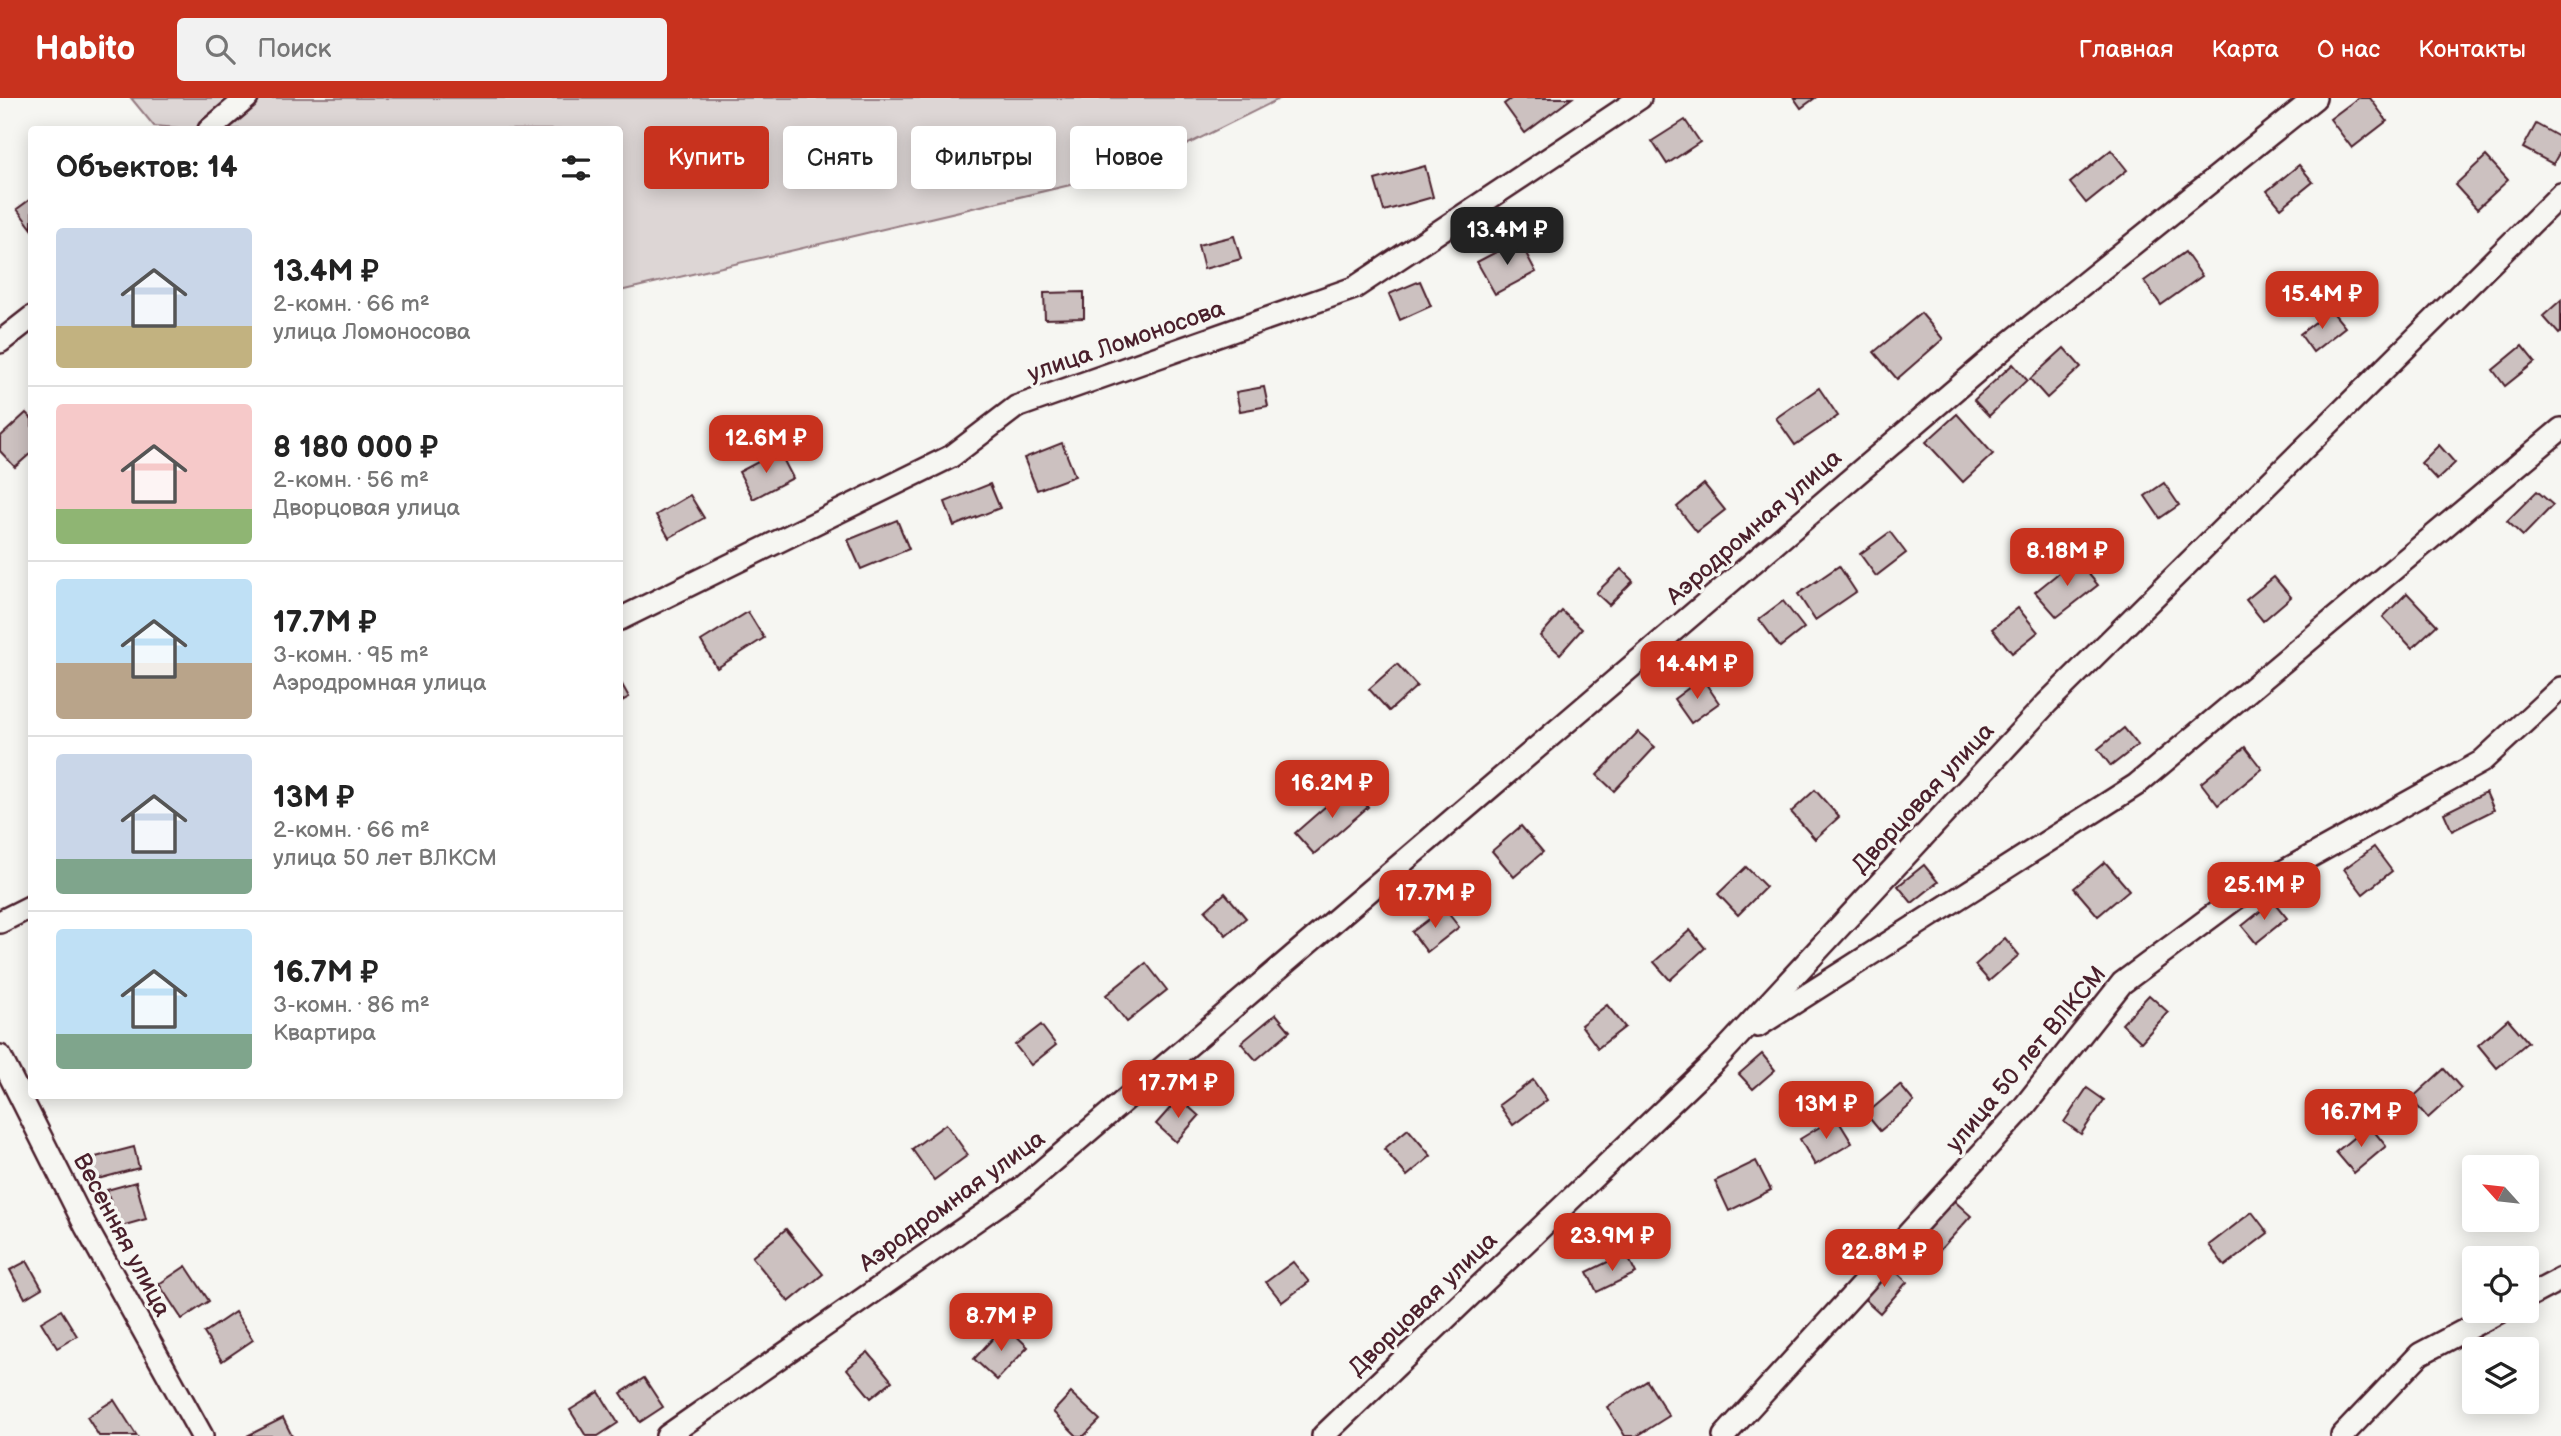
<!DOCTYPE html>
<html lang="ru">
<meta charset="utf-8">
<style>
:root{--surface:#fff;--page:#f2f2f2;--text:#222;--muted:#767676;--line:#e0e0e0;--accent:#c8321e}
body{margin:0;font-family:"Balsamiq Sans",sans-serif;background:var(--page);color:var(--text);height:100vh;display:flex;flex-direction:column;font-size:26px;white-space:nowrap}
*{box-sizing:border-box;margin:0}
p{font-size:23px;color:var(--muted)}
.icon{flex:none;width:38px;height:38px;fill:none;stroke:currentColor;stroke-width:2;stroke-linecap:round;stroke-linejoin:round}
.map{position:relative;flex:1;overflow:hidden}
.panel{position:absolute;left:28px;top:28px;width:595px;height:973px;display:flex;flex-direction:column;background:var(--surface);border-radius:7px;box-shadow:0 4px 18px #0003}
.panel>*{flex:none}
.hud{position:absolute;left:644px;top:28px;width:665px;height:63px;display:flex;gap:14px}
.needle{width:46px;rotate:297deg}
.buttons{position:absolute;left:2462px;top:1057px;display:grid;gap:14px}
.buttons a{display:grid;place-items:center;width:77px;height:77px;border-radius:7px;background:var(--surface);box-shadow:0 4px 18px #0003;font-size:35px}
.price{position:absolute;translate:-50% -60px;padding:0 16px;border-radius:14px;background:var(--accent);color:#fff;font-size:23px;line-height:46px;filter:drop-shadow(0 2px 4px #0008)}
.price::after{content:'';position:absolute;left:50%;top:42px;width:21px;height:16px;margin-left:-10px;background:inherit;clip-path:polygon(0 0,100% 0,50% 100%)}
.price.on{background:#222;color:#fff}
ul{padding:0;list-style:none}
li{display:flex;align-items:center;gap:21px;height:175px;padding:0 28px}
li+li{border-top:2px solid var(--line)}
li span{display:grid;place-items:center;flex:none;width:196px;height:140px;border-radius:7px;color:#555}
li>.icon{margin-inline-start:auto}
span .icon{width:84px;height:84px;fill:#fffc;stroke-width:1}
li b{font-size:30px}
h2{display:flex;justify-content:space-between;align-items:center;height:84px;padding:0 28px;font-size:30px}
.pill{padding:0 24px;border-radius:7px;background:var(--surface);box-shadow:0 4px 18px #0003;font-size:24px;line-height:63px}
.pill.on{background:var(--accent);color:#fff}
header{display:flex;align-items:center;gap:42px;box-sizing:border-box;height:98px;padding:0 35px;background:var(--accent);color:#fff}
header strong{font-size:33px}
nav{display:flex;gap:38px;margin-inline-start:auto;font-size:24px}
.search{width:490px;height:63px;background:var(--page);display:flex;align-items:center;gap:18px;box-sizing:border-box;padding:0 24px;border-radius:7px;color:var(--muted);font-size:26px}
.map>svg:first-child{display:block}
</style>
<header>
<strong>Habito</strong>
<div class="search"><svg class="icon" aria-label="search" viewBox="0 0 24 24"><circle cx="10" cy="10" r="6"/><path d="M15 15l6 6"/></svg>Поиск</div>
<nav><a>Главная</a><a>Карта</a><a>О нас</a><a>Контакты</a></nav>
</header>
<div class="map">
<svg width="2561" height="1338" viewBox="0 0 2561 1338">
<rect width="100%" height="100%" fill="#f6f6f2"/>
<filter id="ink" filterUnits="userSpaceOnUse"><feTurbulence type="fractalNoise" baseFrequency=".0143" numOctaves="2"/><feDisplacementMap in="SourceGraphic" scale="14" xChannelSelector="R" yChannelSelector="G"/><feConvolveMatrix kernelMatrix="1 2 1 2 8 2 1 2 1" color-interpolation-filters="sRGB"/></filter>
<g filter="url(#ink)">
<polygon fill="#ddd6d5" stroke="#947a80" stroke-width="2" points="131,0 1281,0 1138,71 620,193 620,32 192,31 154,28"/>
<g fill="#ccc1c0" stroke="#4a1f2b" stroke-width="2">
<polygon points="1512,0 1572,0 1525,35 1504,6"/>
<polygon points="1794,0 1815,0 1801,10"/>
<polygon points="2358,0 2370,0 2387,23 2352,50 2330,21"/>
<polygon points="1685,22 1700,44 1667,66 1652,43"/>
<polygon points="2536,26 2561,40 2561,52 2553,66 2523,50"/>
<polygon points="2111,52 2127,72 2086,105 2070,85"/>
<polygon points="2486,58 2508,82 2477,111 2455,87"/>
<polygon points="2299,67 2313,84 2281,110 2267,93"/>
<polygon points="1425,68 1433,99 1384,113 1375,82"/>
<polygon points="32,100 32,131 17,111"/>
<polygon points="1234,138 1241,161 1204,171 1198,147"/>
<polygon points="1519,142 1536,174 1495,196 1477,164"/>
<polygon points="2185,154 2202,178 2161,207 2144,183"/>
<polygon points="1420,183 1431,208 1400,222 1389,196"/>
<polygon points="1084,194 1084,220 1045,221 1044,195"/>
<polygon points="2561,202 2561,234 2559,236 2543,218"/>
<polygon points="2331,212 2345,229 2313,254 2300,236"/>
<polygon points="1921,215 1943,241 1897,281 1874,254"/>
<polygon points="2522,248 2535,264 2505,288 2493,272"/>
<polygon points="2064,250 2081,269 2047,300 2030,281"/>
<polygon points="2013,266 2027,282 1989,318 1974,302"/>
<polygon points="1264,289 1268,308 1240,313 1236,294"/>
<polygon points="1819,290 1838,318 1795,347 1776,320"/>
<polygon points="26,315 32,321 32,354 15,369 0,353 0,339"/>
<polygon points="1957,316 1993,356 1963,384 1926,344"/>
<polygon points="1062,345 1075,378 1037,392 1024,360"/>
<polygon points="2439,347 2455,365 2437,382 2421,365"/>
<polygon points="779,353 793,380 753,401 739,374"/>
<polygon points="2164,385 2179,407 2160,420 2145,398"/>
<polygon points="990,386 1000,410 954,428 945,404"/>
<polygon points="1704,386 1725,412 1697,434 1677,409"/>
<polygon points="2537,393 2553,407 2523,438 2507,423"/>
<polygon points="690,397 704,420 669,440 656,417"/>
<polygon points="897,422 909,451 861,471 848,442"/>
<polygon points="1890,434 1906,455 1876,478 1860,456"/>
<polygon points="2076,461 2098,487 2057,519 2035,494"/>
<polygon points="1839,468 1856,494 1815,522 1798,496"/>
<polygon points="1621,471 1633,483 1609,507 1596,495"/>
<polygon points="2274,479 2291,499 2263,523 2246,502"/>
<polygon points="2407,495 2437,527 2412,550 2383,519"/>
<polygon points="1783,503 1804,530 1780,549 1759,521"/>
<polygon points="2018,510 2038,534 2012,555 1992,531"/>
<polygon points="1562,513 1582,531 1560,556 1540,538"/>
<polygon points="748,514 764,540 717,570 701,543"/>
<polygon points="1397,566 1417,588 1389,613 1369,591"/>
<polygon points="1702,580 1719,605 1691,625 1674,601"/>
<polygon points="620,583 629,599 620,604"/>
<polygon points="2124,630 2138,647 2111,668 2098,651"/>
<polygon points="1638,634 1655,649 1614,693 1597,677"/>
<polygon points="2245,649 2262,671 2218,707 2201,685"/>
<polygon points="1350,687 1368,709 1314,756 1295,735"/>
<polygon points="1815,692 1839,719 1815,741 1791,714"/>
<polygon points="2486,694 2494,712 2452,733 2444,715"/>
<polygon points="1521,728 1543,754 1514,779 1492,753"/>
<polygon points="2374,749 2392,773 2363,796 2344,771"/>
<polygon points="2105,764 2129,792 2098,818 2074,790"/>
<polygon points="1924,767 1938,784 1912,805 1898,788"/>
<polygon points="1746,769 1766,789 1738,817 1718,796"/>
<polygon points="1225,795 1246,820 1226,837 1205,813"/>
<polygon points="2273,803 2287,820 2256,845 2242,828"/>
<polygon points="1444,810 1459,829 1427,854 1412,834"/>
<polygon points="1690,832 1705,850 1670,882 1654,864"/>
<polygon points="2005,840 2019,857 1989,883 1975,867"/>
<polygon points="1146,865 1167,892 1127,924 1106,897"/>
<polygon points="2149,897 2168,914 2141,944 2122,926"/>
<polygon points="1607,907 1625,929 1598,950 1581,927"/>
<polygon points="1276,916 1290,933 1256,962 1241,945"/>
<polygon points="2508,921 2528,944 2497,970 2478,947"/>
<polygon points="1041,927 1056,947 1031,967 1015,947"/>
<polygon points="1762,956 1775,972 1753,991 1739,976"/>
<polygon points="2444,971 2461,990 2428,1020 2411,1001"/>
<polygon points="1533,982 1547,1002 1513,1027 1499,1007"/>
<polygon points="1900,987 1914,1004 1880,1033 1866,1016"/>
<polygon points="2087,990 2104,1002 2081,1036 2064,1024"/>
<polygon points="1179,1000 1199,1018 1176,1044 1156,1026"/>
<polygon points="1836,1019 1852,1045 1815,1067 1800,1041"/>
<polygon points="946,1026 968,1057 934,1082 912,1051"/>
<polygon points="2369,1027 2386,1048 2354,1075 2336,1054"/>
<polygon points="1408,1031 1431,1058 1407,1078 1384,1051"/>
<polygon points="134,1049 139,1070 94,1082 88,1061"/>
<polygon points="1756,1063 1771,1092 1729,1113 1715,1083"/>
<polygon points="136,1084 146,1121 118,1129 107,1092"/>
<polygon points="1951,1100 1971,1118 1940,1152 1920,1135"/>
<polygon points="2252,1114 2268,1135 2225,1168 2209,1147"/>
<polygon points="786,1131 823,1176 789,1204 752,1159"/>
<polygon points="1626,1155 1636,1175 1597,1194 1587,1174"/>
<polygon points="27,1163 42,1190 25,1200 10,1172"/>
<polygon points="1293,1164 1309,1184 1282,1204 1266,1184"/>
<polygon points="1888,1166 1907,1184 1880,1215 1860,1197"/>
<polygon points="186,1168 209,1203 182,1221 159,1186"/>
<polygon points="61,1212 77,1238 57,1250 41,1224"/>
<polygon points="235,1214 253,1242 222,1263 204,1235"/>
<polygon points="1005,1227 1028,1249 997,1282 974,1261"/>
<polygon points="868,1254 892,1283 871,1300 847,1271"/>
<polygon points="644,1280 663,1309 640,1324 621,1295"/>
<polygon points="1647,1283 1669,1318 1637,1338 1625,1338 1607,1309"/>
<polygon points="599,1294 618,1325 598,1338 586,1338 570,1312"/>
<polygon points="1071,1295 1100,1322 1084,1338 1077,1338 1053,1314"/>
<polygon points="114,1302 137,1338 99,1338 87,1319"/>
<polygon points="283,1320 292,1338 247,1338"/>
</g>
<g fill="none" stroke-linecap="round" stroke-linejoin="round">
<g stroke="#4a1f2b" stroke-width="26">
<g id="street">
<polyline points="209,32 247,0"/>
<polyline points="0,244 32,219"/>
<polyline points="620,521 952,358 1016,309 1354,190 1640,0"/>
<polyline points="0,824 32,808"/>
<polyline points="1758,928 2136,687 2561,331"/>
<polyline points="0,958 86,1129 202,1338"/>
<polyline points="2527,1199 2561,1181"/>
<polyline points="667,1338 1022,1090 2011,244 2315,0"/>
<polyline points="1323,1338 1715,963 2047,605 2561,96"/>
<polyline points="1724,1338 2023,1010 2122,885 2239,798 2481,664 2561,590"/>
<polyline points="2342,1338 2420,1256 2501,1213"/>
</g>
</g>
<use href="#street" stroke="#f6f6f2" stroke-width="21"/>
</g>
</g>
<g text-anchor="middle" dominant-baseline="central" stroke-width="7" stroke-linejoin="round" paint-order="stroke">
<g font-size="24" fill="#4a1f2b" stroke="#f6f6f2">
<text transform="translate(1126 243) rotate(-19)">улица Ломоносова</text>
<text transform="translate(1754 429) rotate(-41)">Аэродромная улица</text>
<text transform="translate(1923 700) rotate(-47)">Дворцовая улица</text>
<text transform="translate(2026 961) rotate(-50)">улица 50 лет ВЛКСМ</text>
<text transform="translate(952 1103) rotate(-36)">Аэродромная улица</text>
<text transform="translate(122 1137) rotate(62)">Весенняя улица</text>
<text transform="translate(1423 1206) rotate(-44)">Дворцовая улица</text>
</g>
</g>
</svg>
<div class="buttons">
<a><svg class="needle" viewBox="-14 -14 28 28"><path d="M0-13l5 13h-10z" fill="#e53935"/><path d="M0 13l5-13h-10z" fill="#767676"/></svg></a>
<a><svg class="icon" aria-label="locate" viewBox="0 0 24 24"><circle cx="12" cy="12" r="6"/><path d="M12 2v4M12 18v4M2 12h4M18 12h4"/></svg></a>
<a><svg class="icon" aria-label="layers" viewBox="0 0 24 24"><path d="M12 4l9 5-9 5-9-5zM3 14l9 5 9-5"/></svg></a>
</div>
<b class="price on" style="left:1507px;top:169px">13.4M ₽</b>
<b class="price" style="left:2322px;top:233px">15.4M ₽</b>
<b class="price" style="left:766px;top:377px">12.6M ₽</b>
<b class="price" style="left:2067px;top:490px">8.18M ₽</b>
<b class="price" style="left:1697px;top:603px">14.4M ₽</b>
<b class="price" style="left:1332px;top:722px">16.2M ₽</b>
<b class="price" style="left:2264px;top:824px">25.1M ₽</b>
<b class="price" style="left:1435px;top:832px">17.7M ₽</b>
<b class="price" style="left:1178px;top:1022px">17.7M ₽</b>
<b class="price" style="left:1826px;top:1043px">13M ₽</b>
<b class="price" style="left:2361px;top:1051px">16.7M ₽</b>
<b class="price" style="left:1612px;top:1175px">23.9M ₽</b>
<b class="price" style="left:1884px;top:1191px">22.8M ₽</b>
<b class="price" style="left:1001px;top:1255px">8.7M ₽</b>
<div class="hud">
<a class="pill on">Купить</a>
<a class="pill">Снять</a>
<a class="pill">Фильтры</a>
<a class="pill">Новое</a>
</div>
<section class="panel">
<h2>Объектов: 14<svg class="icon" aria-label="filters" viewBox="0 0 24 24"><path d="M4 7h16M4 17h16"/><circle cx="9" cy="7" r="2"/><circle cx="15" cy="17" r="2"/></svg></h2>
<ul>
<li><span style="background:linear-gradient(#c9d6e8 70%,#c2b280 0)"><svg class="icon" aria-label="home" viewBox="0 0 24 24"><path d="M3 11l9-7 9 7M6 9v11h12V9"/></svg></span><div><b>13.4M ₽</b><p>2-комн. · 66 m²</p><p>улица Ломоносова</p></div></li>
<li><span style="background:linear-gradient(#f6c9c9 75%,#8fb573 0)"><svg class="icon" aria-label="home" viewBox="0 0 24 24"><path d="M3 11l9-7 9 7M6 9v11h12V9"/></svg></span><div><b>8 180 000 ₽</b><p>2-комн. · 56 m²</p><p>Дворцовая улица</p></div></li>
<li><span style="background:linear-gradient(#bfe0f5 60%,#b9a48a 0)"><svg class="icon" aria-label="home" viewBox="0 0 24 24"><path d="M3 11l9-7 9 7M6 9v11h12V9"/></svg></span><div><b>17.7M ₽</b><p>3-комн. · 95 m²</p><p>Аэродромная улица</p></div></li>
<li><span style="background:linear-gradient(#c9d6e8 75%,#7fa58c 0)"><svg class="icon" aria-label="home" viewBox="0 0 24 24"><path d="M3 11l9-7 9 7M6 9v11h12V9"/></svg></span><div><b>13M ₽</b><p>2-комн. · 66 m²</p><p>улица 50 лет ВЛКСМ</p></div></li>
<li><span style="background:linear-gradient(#bfe0f5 75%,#7fa58c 0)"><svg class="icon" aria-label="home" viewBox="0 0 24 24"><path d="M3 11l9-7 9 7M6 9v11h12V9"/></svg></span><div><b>16.7M ₽</b><p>3-комн. · 86 m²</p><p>Квартира</p></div></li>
</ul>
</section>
</div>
